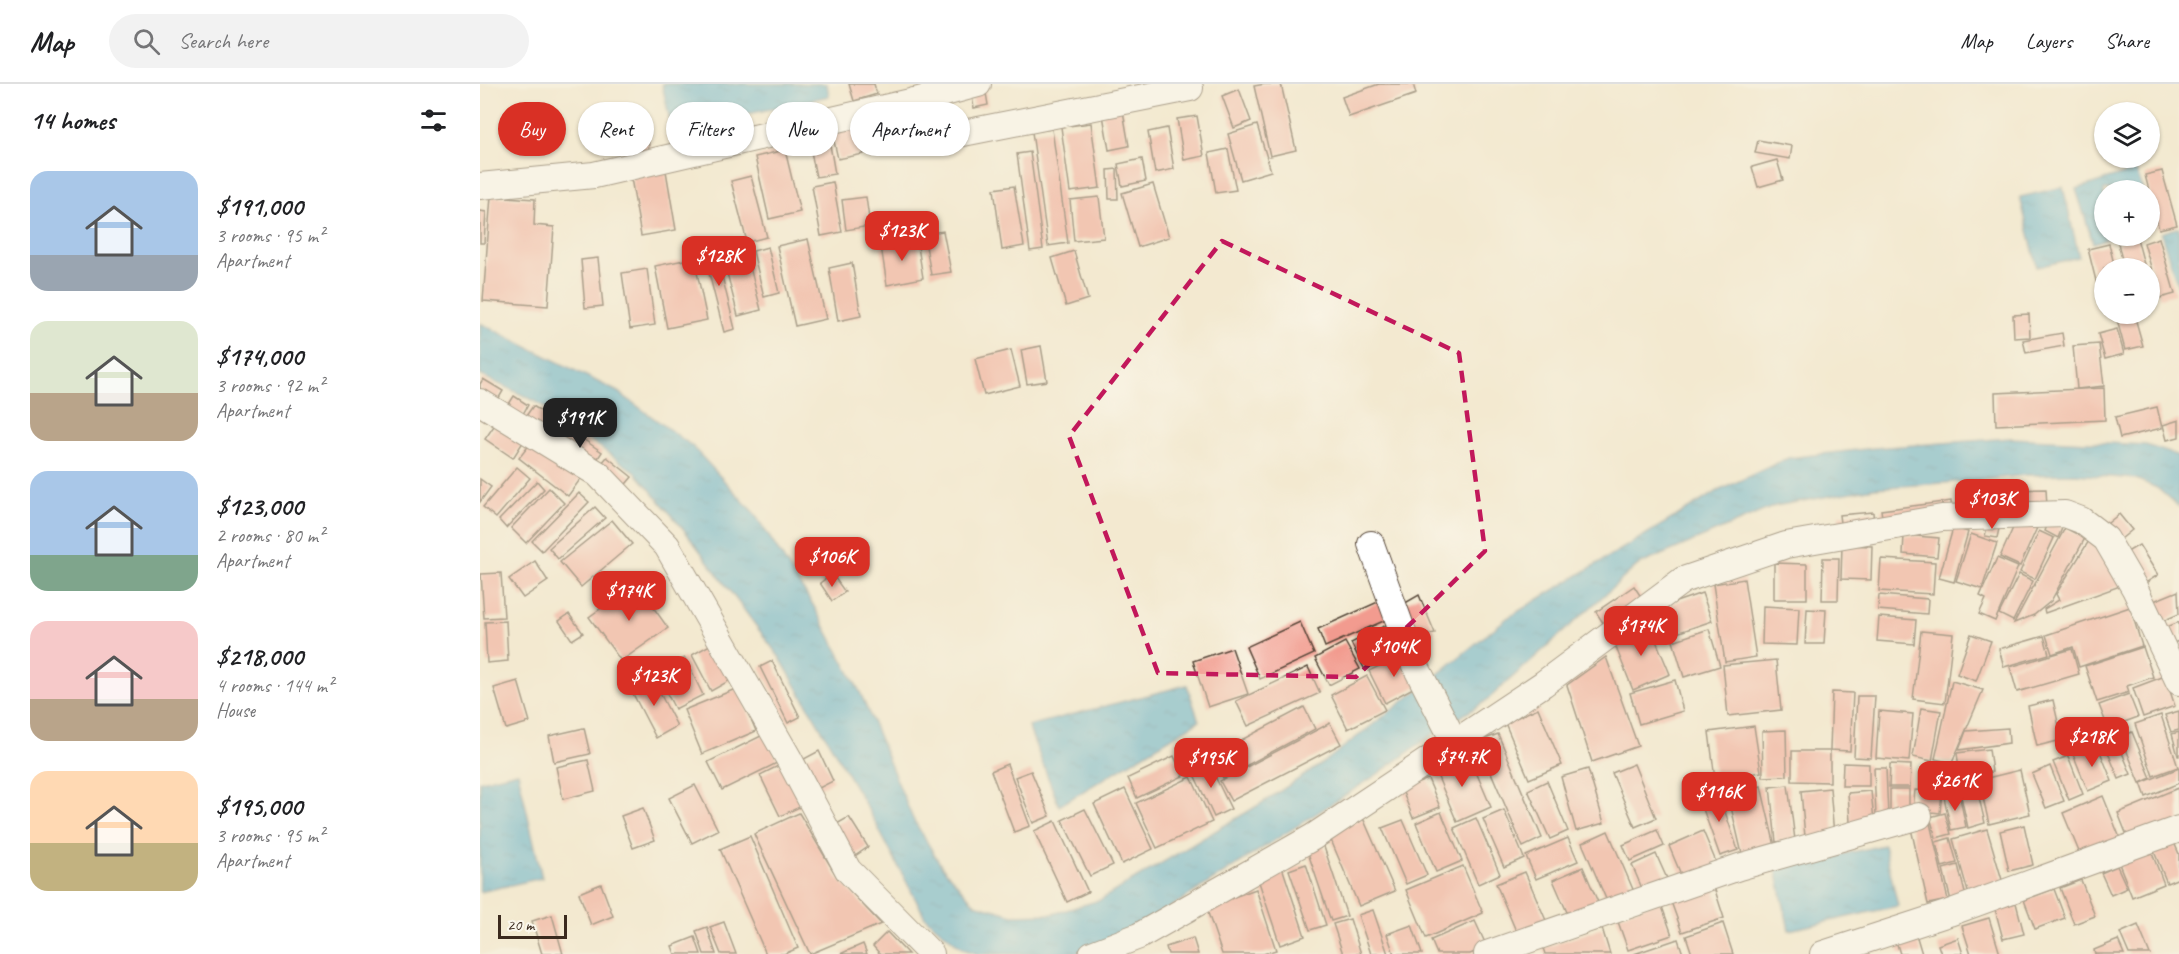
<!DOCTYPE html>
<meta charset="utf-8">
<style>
:root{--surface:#fff;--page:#f2f2f2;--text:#202124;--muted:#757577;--line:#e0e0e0;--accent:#d93025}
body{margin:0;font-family:Caveat,sans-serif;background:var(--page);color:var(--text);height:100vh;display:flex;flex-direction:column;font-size:22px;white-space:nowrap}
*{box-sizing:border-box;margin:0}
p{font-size:20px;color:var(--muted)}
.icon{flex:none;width:33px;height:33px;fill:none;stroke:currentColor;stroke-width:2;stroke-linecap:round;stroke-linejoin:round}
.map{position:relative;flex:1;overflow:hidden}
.drawer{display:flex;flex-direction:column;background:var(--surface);width:480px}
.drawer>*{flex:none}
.guide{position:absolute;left:18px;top:18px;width:570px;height:54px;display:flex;gap:12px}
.buttons{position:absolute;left:1614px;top:18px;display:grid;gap:12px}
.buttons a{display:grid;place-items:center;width:66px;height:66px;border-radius:50%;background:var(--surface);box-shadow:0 2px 4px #0004;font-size:30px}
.scale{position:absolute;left:18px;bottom:15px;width:69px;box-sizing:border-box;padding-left:6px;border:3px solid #3b2a1e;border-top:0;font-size:16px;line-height:21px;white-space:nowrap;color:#3b2a1e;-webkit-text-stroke:4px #fbf7ec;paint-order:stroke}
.price{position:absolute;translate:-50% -51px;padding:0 14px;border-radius:12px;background:var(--accent);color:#fff;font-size:20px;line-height:39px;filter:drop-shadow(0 2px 3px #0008)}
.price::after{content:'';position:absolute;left:50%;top:36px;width:18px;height:14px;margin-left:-9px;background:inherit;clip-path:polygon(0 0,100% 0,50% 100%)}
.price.current{background:#222;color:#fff}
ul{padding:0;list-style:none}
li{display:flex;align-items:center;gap:18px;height:150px;padding:0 30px}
li span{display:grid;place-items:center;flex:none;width:168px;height:120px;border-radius:18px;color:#555}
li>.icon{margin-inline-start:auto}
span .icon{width:72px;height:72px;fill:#fffc;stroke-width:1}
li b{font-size:26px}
h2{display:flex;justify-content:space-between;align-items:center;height:72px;padding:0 30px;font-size:26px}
.tag{padding:0 21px;border-radius:27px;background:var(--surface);box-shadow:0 2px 4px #0004;font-size:21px;line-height:54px}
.tag.current{background:var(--accent);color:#fff}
header{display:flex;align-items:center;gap:36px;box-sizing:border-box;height:84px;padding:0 30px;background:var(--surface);border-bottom:2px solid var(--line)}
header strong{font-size:28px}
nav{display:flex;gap:33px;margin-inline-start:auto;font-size:21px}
.search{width:420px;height:54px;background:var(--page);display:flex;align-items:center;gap:15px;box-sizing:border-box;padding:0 21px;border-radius:33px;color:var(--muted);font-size:22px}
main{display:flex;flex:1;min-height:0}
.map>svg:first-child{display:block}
</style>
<header>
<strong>Map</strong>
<div class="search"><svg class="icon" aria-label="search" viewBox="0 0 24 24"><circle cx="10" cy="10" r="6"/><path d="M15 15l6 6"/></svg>Search here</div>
<nav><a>Map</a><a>Layers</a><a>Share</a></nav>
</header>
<main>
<section class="drawer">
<h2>14 homes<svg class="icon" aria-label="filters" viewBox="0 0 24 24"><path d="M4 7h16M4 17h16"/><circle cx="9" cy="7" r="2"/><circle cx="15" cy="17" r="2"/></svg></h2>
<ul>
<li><span style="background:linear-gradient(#a9c7e8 70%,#9aa5b1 0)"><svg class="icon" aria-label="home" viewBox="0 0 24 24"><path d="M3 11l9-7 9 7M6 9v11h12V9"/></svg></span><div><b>$191,000</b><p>3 rooms · 95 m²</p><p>Apartment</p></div></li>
<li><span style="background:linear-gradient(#dfe7d0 60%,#b9a48a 0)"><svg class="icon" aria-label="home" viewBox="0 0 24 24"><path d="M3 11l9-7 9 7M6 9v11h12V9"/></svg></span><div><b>$174,000</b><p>3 rooms · 92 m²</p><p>Apartment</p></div></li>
<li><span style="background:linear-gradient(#a9c7e8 70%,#7fa58c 0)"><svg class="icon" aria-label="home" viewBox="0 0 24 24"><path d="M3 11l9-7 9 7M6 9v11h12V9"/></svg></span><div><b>$123,000</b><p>2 rooms · 80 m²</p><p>Apartment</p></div></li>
<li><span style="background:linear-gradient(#f6c9c9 65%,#b9a48a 0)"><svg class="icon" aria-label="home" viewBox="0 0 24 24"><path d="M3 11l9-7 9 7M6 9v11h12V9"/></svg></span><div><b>$218,000</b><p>4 rooms · 144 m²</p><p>House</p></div></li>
<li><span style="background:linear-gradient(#ffd9b3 60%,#c2b280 0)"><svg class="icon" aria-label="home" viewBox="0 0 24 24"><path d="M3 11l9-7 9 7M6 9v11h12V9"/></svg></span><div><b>$195,000</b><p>3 rooms · 95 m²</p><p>Apartment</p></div></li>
</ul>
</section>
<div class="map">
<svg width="1699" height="870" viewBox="0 0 1699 870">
<defs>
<pattern id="water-ripples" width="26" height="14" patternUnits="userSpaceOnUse" patternTransform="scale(1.5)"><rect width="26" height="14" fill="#50aacd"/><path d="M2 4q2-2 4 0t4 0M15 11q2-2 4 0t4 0" fill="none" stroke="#448ba6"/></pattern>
</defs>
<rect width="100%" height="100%" fill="#fbf7ec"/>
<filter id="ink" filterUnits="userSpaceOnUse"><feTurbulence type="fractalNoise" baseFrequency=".0167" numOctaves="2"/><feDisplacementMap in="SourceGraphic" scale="12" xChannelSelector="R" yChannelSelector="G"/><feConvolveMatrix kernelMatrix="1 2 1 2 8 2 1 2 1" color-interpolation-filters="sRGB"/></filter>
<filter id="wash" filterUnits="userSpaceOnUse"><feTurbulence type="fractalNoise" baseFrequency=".008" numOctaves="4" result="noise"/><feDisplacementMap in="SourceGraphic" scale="24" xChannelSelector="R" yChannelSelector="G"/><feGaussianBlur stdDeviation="1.35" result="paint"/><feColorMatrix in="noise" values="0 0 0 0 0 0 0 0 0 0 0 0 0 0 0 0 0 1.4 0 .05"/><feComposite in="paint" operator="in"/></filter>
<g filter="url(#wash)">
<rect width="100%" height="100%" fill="#f3e9d0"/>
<g fill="url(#water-ripples)" stroke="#466a76" stroke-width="1.5">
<polygon points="182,0 347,0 349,12 192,47"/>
<polygon points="1656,86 1663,106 1624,106 1624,152 1636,152 1613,159 1596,105"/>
<polygon points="1583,103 1599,173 1557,183 1540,113"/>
<polygon points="1699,143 1699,203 1698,203 1681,149"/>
<polygon points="0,239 138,308 212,362 274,429 333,521 380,608 433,735 462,783 495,820 533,831 573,830 620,816 782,719 843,679 952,595 1027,534 1238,407 1308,374 1394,364 1531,354 1666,361 1699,372 1699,423 1677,404 1656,395 1594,390 1546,391 1491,397 1394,404 1295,422 1158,481 1006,617 955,649 895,692 688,825 632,856 594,870 498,870 483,865 445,833 389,727 300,574 205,447 156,389 55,317 0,291"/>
<polygon points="707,601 719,637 579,722 548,642"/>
<polygon points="38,688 62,794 0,808 0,697"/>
<polygon points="1404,761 1418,822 1309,846 1296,785"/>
</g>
<g id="blocks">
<g fill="#f29b8f">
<polygon points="369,0 394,0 397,10 374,17"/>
<polygon points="785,0 801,0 816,66 790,72 774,2"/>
<polygon points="899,0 933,0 936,10 869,33 862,13"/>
<polygon points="505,3 508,21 494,24 491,6"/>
<polygon points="759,5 771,37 754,44 742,12"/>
<polygon points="642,21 649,62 629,66 622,25"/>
<polygon points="717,32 724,72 704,76 697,35"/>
<polygon points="167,34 169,65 143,67 142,36"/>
<polygon points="378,39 384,70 358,75 351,44"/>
<polygon points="611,39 620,104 590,108 581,43"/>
<polygon points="777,41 791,87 761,96 748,50"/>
<polygon points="687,44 694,85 675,89 668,48"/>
<polygon points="572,45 588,159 568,162 552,48"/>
<polygon points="348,49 355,90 336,93 328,52"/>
<polygon points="1278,56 1312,62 1310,75 1275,69"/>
<polygon points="748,65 756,106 736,109 729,69"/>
<polygon points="305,66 320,128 289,135 275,73"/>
<polygon points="550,68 563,165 550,167 537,70"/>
<polygon points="662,75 666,97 642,102 638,80"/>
<polygon points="1297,76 1303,96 1278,103 1272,83"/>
<polygon points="637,85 638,115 629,115 628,86"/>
<polygon points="186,87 196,146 161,152 151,94"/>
<polygon points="1682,87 1697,141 1679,145 1665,91"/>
<polygon points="271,92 287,153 267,158 251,97"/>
<polygon points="353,98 362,148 341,152 332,102"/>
<polygon points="673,100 689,153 658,163 642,109"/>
<polygon points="534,102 544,162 522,166 514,105"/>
<polygon points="11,112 55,115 54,141 74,143 68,222 3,217"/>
<polygon points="386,113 390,142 366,146 362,116"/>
<polygon points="619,113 624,154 594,157 590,116"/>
<polygon points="0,127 6,128 4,159 0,159"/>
<polygon points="463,147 471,188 451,191 444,150"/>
<polygon points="1657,154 1665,184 1644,184 1638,159"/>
<polygon points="1679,154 1695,210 1680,214 1664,159"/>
<polygon points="328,155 346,235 315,242 297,162"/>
<polygon points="437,156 443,194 407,201 401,162"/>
<polygon points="234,159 255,245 244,248 222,162"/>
<polygon points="1629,160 1635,184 1624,184 1624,229 1608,165"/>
<polygon points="288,163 299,209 284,213 273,167"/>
<polygon points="266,167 281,226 258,232 243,173"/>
<polygon points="594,167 608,215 586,222 572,174"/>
<polygon points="118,174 123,222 105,224 101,176"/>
<polygon points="214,174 227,236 187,244 175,182"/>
<polygon points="372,179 381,232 358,237 349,184"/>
<polygon points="167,185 175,241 150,245 142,189"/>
<polygon points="1549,230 1550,253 1534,254 1533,231"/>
<polygon points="1645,230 1654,230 1663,262 1645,266 1636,232"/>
<polygon points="1637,245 1644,270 1625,275 1618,250"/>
<polygon points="1582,249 1584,262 1546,269 1543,256"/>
<polygon points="1619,260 1624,302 1597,305 1593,262"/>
<polygon points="561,262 567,297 547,300 541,266"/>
<polygon points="531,266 540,302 504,311 495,275"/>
<polygon points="3,295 23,307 13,324 0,316 0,300"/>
<polygon points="1624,304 1625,336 1516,341 1515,309"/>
<polygon points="34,312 48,321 39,337 24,328"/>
<polygon points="53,322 85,343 74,360 41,339"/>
<polygon points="1677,323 1682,344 1640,354 1635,333"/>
<polygon points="18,336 45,355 33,374 5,355"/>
<polygon points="1699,336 1699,353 1687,356 1683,341"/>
<polygon points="88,345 122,368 111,385 77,362"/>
<polygon points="54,355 102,393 88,412 39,374"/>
<polygon points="127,373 152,393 141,406 116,386"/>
<polygon points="37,383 50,394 16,434 3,423"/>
<polygon points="0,395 11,403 0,418"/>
<polygon points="57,397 64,405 26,444 19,436"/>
<polygon points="69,404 84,419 46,459 31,444"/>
<polygon points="1566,405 1567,423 1533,424 1532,406"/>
<polygon points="99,409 109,418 62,467 52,457"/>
<polygon points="1500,409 1529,409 1529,426 1500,427"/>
<polygon points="1471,417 1472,430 1403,439 1401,426"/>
<polygon points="115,423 125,434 78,475 69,464"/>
<polygon points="1393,428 1394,443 1361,447 1359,431"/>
<polygon points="1639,430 1652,446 1636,459 1623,443"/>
<polygon points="1537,435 1560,437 1540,482 1520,473"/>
<polygon points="132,436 152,460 101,503 80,478"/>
<polygon points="1569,437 1582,444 1578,454 1565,447"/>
<polygon points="1508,438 1520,440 1517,454 1505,452"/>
<polygon points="1473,444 1488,448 1474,498 1459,494"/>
<polygon points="1585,444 1605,454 1571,517 1554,531 1534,539"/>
<polygon points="1559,447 1574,454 1555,495 1540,488"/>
<polygon points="1491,450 1517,459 1502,505 1476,497"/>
<polygon points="1424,451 1459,454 1457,473 1423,470"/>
<polygon points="1610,455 1643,501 1565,529 1564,525 1579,516 1576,510"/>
<polygon points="1362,461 1392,462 1391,496 1361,495"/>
<polygon points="1659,461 1678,491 1661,502 1642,471"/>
<polygon points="1343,474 1359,474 1358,516 1342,516"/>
<polygon points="1517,474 1538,483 1515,537 1499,530 1506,515 1500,512"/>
<polygon points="1401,475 1455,478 1453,510 1399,507"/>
<polygon points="55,477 68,497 43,514 29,495"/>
<polygon points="1294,479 1327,480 1327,515 1294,515"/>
<polygon points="21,489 24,533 4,534 1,490"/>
<polygon points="352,490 365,508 352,517 340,499"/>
<polygon points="1539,490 1553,497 1533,537 1519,530"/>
<polygon points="1264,495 1276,573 1245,578 1233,500"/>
<polygon points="156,499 188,544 141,577 109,533"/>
<polygon points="1154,502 1165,519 1127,545 1116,528"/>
<polygon points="1698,507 1699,530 1678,539 1669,519"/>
<polygon points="1222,509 1232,537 1182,554 1173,526"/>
<polygon points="939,511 955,549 936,553 920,522"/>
<polygon points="1399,511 1448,515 1447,530 1398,526"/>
<polygon points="900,517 908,535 845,563 838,545"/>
<polygon points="1283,522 1319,524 1317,561 1282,560"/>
<polygon points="1650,523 1662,562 1599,583 1593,563 1572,570 1566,551"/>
<polygon points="1327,525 1346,526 1344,560 1325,560"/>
<polygon points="89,530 103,549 92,556 79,537"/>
<polygon points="1399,533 1436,536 1434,560 1397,557"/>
<polygon points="26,537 28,577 7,579 5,538"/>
<polygon points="820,538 834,570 780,595 766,563"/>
<polygon points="1699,538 1699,557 1688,561 1682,545"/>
<polygon points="910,539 924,566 885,586 871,559"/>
<polygon points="1169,540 1190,590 1153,606 1133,556"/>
<polygon points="1229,545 1240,582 1204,593 1193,557"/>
<polygon points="1441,547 1473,550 1465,619 1433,615"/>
<polygon points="1491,550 1511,557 1496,597 1477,590"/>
<polygon points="1564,552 1569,570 1524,583 1519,565"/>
<polygon points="235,558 254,594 231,607 212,571"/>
<polygon points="865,558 880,585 849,601 835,574"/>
<polygon points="1663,563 1673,593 1647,602 1649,608 1617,618 1605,582"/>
<polygon points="752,564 768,610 728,623 713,577"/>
<polygon points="1592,565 1599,590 1537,608 1530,583"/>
<polygon points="923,570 939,601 905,619 889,587"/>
<polygon points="1126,573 1158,662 1112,678 1087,601"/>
<polygon points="205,574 223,611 195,625 176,588"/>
<polygon points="1296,576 1301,626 1248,632 1243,581"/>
<polygon points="292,577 320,633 308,639 280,583"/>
<polygon points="828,583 840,609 768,642 756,617"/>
<polygon points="171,592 197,642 176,654 150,604"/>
<polygon points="887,592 905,626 868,645 851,611"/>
<polygon points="1685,592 1695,622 1663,633 1653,604"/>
<polygon points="1195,596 1203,627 1159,640 1150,609"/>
<polygon points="38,597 50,638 26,645 14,604"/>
<polygon points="1472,597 1503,606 1472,679 1455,675"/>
<polygon points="258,604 276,647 222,670 204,626"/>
<polygon points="1352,608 1373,609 1370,667 1350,666"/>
<polygon points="1649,610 1658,633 1628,644 1619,621"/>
<polygon points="1377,612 1395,612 1391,674 1374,673"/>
<polygon points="1573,616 1582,656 1557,662 1548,622"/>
<polygon points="824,623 835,645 743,694 731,672"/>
<polygon points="1058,624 1082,681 1049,695 1025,639"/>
<polygon points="1441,624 1461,627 1452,677 1433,673"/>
<polygon points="1399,627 1433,630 1429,677 1396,674"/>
<polygon points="1699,627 1699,646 1691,648 1685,631"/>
<polygon points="1681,631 1698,683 1673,692 1655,640"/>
<polygon points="850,639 861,660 751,717 740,697"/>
<polygon points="1274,642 1281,688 1235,695 1229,648"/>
<polygon points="104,644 110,670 74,678 69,652"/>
<polygon points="1528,644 1529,659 1479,666 1486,647"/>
<polygon points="1306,646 1307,692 1283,693 1282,647"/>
<polygon points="1652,648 1671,694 1660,699 1641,653"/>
<polygon points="1699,648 1699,672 1698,672 1692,650"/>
<polygon points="285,650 299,678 242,706 228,678"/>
<polygon points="1018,650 1062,754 1043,763 998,658"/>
<polygon points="1636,654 1651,690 1639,695 1624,659"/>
<polygon points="1617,660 1632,697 1608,707 1593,670"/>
<polygon points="1509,665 1512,688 1480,692 1477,669"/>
<polygon points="339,667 353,697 339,704 324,675"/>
<polygon points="1312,667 1350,667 1350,698 1312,697"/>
<polygon points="988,669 1011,723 977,738 954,684"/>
<polygon points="694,672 703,692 657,714 648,694"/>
<polygon points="1588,672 1603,710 1589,716 1573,678"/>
<polygon points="108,676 115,707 83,715 76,683"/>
<polygon points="727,676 751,725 734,733 711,684"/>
<polygon points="1363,679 1389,680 1389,702 1362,702"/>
<polygon points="1451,679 1467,682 1463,707 1447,704"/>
<polygon points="302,680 322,722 300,732 280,691"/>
<polygon points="527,680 550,742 534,748 511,687"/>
<polygon points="1154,680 1176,734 1155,743 1132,689"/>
<polygon points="1410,680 1431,681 1430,703 1409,703"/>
<polygon points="1570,682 1584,717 1566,724 1552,690"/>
<polygon points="1394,684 1406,684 1408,732 1396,733"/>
<polygon points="1699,684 1699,699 1666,713 1661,699"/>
<polygon points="1108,685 1124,739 1096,747 1081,693"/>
<polygon points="1540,686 1550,730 1509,740 1499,696"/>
<polygon points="551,687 570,732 553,739 535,693"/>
<polygon points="711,693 732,738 677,764 656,719"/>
<polygon points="948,695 960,723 933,734 922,706"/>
<polygon points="1067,697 1088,747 1070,755 1048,706"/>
<polygon points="215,701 238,746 212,759 189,714"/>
<polygon points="1308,701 1315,756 1296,758 1290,703"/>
<polygon points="1281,702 1295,762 1262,770 1248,710"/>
<polygon points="1350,704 1354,751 1325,753 1321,707"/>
<polygon points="1698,704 1699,739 1650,759 1638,729"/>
<polygon points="645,705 673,765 642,780 614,720"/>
<polygon points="1410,705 1429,705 1429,729 1410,730"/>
<polygon points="1497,705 1505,739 1488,744 1480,708"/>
<polygon points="1435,706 1462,708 1460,729 1433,726"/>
<polygon points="1238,707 1258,766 1240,772 1219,714"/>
<polygon points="1391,707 1394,736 1370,738 1368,709"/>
<polygon points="1479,709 1486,743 1471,746 1464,713"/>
<polygon points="1623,712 1642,759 1602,775 1583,729"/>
<polygon points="163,724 175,756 153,764 141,732"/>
<polygon points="605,725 633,781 610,792 582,736"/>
<polygon points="1024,726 1044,774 1024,783 1003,735"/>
<polygon points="961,728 982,777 956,788 936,739"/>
<polygon points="319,729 357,793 401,840 330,870 274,750"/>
<polygon points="1465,729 1471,750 1456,754 1450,733"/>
<polygon points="369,733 388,763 375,772 355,741"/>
<polygon points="883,734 915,807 879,822 848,749"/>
<polygon points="996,734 1020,790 998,800 974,744"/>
<polygon points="1449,735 1468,816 1448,820 1430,740"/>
<polygon points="923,736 947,791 926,800 902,744"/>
<polygon points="575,737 608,808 587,818 554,747"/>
<polygon points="1544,741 1553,781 1529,787 1520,747"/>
<polygon points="1507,745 1525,806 1490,815 1473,755"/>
<polygon points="1177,746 1184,762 1150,777 1143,761"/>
<polygon points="1128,747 1155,810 1129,822 1102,759"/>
<polygon points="1223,747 1239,785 1205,800 1189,762"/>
<polygon points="270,752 318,864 304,870 286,870 240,765"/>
<polygon points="1088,754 1098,777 1056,795 1046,772"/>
<polygon points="1470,754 1477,779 1462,783 1456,758"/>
<polygon points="1693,756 1699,770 1699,794 1687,799 1673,765"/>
<polygon points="843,760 867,832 851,837 827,766"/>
<polygon points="1670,764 1684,800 1652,813 1638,777"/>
<polygon points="1176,770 1189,799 1164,809 1152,781"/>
<polygon points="826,780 846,841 830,846 809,786"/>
<polygon points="1478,781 1487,817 1472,821 1463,785"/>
<polygon points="983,782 1003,829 946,854 926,806"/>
<polygon points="1637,782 1647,804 1631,811 1621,789"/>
<polygon points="802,783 825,852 800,861 777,792"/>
<polygon points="1103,783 1120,823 1090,835 1073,796"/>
<polygon points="1045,788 1068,841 1039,854 1016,800"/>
<polygon points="1601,796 1615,832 1594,840 1580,804"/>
<polygon points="121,800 133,832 111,841 99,809"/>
<polygon points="1233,800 1244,834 1202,848 1190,815"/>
<polygon points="776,805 796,866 783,870 742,870 726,823"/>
<polygon points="1574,805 1585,834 1555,845 1544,816"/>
<polygon points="1180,817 1192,851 1148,866 1136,832"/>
<polygon points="1536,819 1544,850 1523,855 1515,825"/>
<polygon points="893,826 908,870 891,870 878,831"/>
<polygon points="72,831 83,870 62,870 52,837"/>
<polygon points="1509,834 1520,870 1491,870 1482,842"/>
<polygon points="870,835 881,870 863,870 853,840"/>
<polygon points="995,837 1007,863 990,870 957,870 951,856"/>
<polygon points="244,838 256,870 241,870 230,843"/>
<polygon points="1243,839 1253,870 1212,870 1206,852"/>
<polygon points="932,841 942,870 914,870 907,850"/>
<polygon points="1658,841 1670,870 1649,870 1640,849"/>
<polygon points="227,843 236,870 224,870 216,847"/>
<polygon points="1122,844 1130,870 1065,870 1063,864"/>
<polygon points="407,848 428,870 400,870 393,862"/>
<polygon points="1436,850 1442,870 1420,870 1416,857"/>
<polygon points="215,853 221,870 195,870 192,862"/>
<polygon points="713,854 718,870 688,870 686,863"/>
<polygon points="1478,854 1483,870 1461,870 1458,861"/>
<polygon points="1198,855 1203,870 1154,870"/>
<polygon points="1638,856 1644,870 1615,870 1614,866"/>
<polygon points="383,860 387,870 360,870"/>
</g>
</g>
</g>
<g filter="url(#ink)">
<use href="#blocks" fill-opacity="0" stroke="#574739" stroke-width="1.5"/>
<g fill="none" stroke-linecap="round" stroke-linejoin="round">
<g stroke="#574739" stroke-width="28">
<g id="minor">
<polyline points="435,17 441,43 450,52 468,52 710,4"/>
<polyline points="0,102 114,91 435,17 498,0"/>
<polyline points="0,318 118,390 187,462 309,675 368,786 451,870"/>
<polyline points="891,460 934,579 974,657"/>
<polyline points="612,870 659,852 833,753 1063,600 1203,496 1306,461 1462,434 1585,430 1601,436 1626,455 1655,505 1699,598"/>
<polyline points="1007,870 1259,783 1439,732"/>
<polyline points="1343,870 1469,829 1699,745"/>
</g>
</g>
<use href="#minor" stroke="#fff" stroke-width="26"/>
</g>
</g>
<path d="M0 0H1699V870H0ZM742,157L979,269L1005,467L876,593L678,589L589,352Z" fill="#f3e9d0" fill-opacity=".55" fill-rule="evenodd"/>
<path fill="none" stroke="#c2185b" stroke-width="4.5" stroke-dasharray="12 8" stroke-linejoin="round" d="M742,157L979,269L1005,467L876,593L678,589L589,352Z"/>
</svg>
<div class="buttons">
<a><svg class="icon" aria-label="layers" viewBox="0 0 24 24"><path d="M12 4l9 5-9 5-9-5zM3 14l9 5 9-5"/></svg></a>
<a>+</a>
<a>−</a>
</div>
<div class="scale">20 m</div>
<b class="price" style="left:422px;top:178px">$123K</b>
<b class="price" style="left:239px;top:203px">$128K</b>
<b class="price current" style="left:100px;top:365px">$191K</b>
<b class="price" style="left:1512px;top:446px">$103K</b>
<b class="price" style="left:352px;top:504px">$106K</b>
<b class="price" style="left:149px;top:538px">$174K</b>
<b class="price" style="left:1161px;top:573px">$174K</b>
<b class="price" style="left:914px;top:594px">$104K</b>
<b class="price" style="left:174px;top:623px">$123K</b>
<b class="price" style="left:1612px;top:684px">$218K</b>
<b class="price" style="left:982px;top:704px">$74.7K</b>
<b class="price" style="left:731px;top:705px">$195K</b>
<b class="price" style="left:1475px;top:728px">$261K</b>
<b class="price" style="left:1239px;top:739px">$116K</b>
<div class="guide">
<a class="tag current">Buy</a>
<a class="tag">Rent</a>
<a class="tag">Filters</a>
<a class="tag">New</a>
<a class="tag">Apartment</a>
</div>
</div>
</main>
